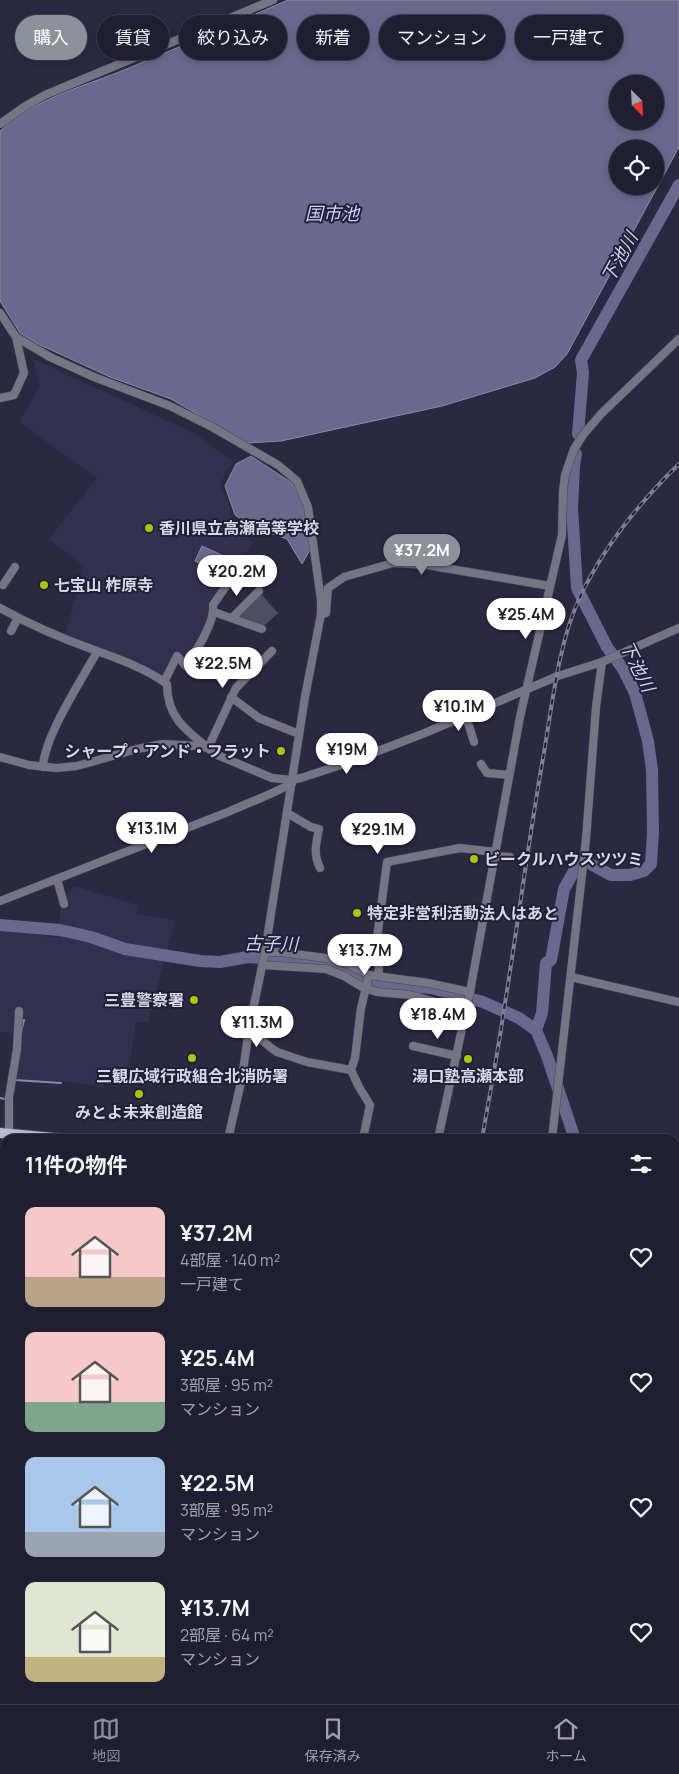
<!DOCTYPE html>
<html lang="ja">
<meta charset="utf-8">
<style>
:root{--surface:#201f32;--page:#28273a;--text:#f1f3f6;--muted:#a2a2ac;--line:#3d3d4d;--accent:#8c9099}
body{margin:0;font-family:Manrope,"Noto Sans JP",sans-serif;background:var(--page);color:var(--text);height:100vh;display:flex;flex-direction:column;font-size:19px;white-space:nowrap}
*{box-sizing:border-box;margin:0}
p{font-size:16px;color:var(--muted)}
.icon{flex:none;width:28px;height:28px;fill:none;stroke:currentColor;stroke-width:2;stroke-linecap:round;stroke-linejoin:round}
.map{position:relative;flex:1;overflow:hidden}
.drawer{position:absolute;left:0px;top:1134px;width:680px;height:571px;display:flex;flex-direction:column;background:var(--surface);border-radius:15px 15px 0 0;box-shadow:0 2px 8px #0003,0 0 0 1px var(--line)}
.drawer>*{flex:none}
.top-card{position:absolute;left:15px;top:15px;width:650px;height:45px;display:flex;gap:10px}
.needle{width:32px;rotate:156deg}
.tools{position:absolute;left:609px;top:75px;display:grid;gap:10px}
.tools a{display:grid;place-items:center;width:55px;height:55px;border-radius:50%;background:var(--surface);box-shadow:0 2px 8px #0003,0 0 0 1px var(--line);font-size:25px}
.price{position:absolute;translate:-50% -42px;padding:0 11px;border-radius:18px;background:#fff;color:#222;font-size:16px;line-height:32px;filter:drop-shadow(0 1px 2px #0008)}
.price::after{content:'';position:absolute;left:50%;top:30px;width:15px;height:11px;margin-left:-8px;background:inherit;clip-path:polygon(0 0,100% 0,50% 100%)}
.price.selected{background:var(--accent);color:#fff}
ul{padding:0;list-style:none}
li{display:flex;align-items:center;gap:15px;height:125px;padding:0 25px}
li span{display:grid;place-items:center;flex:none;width:140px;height:100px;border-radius:10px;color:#555}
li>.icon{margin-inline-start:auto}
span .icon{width:60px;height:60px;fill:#fffc;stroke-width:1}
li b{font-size:21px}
h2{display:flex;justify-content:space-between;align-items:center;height:60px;padding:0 25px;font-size:21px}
.pill{padding:0 18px;border-radius:22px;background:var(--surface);box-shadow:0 2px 8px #0003,0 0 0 1px var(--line);font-size:18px;line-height:45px}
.pill.selected{background:var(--accent);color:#fff}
.tabs{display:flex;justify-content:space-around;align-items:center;height:70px;border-top:1px solid var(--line);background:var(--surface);font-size:14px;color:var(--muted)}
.tabs a{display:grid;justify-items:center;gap:2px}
.tabs .selected{color:var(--accent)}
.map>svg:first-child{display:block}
</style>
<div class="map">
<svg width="679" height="1704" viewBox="0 0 679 1704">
<rect width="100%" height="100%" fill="#2b2942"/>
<g fill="#33304f">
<polygon points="33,359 194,433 232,461 220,484 232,517 253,543 228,576 196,647 186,662 177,653 165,678 65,635 84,566 49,539 97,478 19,422 40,386"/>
<polygon points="75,886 137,905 136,914 175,920 148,1022 135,1022 130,1066 104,1076 103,1087 70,1082 15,1079 23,1034 0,1032 0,927 57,938 63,897"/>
</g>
<polygon fill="#4e4d64" points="260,593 278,613 264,626 236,617"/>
<g fill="#6a688d" stroke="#8b8aa8" fill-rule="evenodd">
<path d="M288,0H679V147L567,354L555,367L535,378L442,406L281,441L247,443L171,399L110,377L38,344L20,333L0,301V131C33,100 78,88 119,72C176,49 232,24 288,0ZM618,84H655V121H618ZM618,149H655V186H618Z"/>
<polygon points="251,456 292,483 303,503 311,548 302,564 287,539 251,526 235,515 225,486 236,464"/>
<polygon points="202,546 226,557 218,572 195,561"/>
</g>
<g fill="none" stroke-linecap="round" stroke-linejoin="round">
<g stroke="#8b8aa8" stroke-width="2">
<polyline points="21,1032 24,1020"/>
<polyline points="15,1080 61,1083"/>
<polyline points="0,1098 5,1099 6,1097"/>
</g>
<g stroke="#6a688d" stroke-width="12">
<polyline points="578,434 583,373 581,360 679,185"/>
<polyline points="576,454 574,466 572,508 577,588 607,647 623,669 635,693 648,741 652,770 653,832 651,864 644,871 630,875 611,875 592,865"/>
<polyline points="0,925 60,930 91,937 125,949 200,961 220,962 248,957 316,962 336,966 360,979 379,984 431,988 483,1002 519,1018 536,1030 547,1056 575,1139"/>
<polyline points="536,1030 542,1013 546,963 551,960 564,889 578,864"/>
<polyline points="675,1367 679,1371"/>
<polyline points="0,1685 5,1689"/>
<polyline points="17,1700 22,1704"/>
</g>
<g stroke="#47455d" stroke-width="9">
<g id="minor">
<polyline points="0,124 24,107 45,95 273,0"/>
<polyline points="0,313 16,337 24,373 14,395 0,398"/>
<polyline points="16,337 50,357 94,377 170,406 212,427 278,465 290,475 297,481 308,507 321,600 321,614 305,697 265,952 249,1029 242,1078 228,1139"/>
<polyline points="3,585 15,567"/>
<path d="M0,608C29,624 58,637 89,648C115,658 144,667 167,684C167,716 184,729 208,748L236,688L272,651"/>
<polyline points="214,612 262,629"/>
<polyline points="321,614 326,613 328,588 344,577 393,563 427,565 550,586"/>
<polyline points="232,618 259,591"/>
<polyline points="11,631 18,618"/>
<path d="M164,682L177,656L186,666C196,651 215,623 213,605L237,570"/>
<polyline points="231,697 259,718 299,734"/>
<polyline points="466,716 474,742"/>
<polyline points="0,757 29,765 56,768 77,766 137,749 163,744 198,746 208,748 215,754 272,778 291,780 301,778 344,764 425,733 558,676 602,662 679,628"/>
<polyline points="481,764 487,773 509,775"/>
<path d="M43,767C44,737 82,679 97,652"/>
<path d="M287,813L311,827L319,829C316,844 313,854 320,868"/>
<polyline points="494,856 510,857"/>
<polyline points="57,879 64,904"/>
<path d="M0,901L228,812C249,802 272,795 292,783"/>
<polyline points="265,952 280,952 333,959 347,964 369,975 428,983 470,992"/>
<polyline points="262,965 326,969 344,976 362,987 377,992 410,995 465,1010"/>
<polyline points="378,976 379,968 375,954 387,862 460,848 495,852"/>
<polyline points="571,977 679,1002"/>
<polyline points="249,1029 270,1047 277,1052 307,1062 351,1070"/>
<polyline points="413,1046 457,1056"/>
<polyline points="9,1134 9,1097 17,1049 19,1011"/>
<polyline points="363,1139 370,1105 359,1087 351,1070 355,1058 361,1008 369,975"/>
<polyline points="438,1139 470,992 520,717 562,535 563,491 565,475 574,449 583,435 601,414 679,339"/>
<polyline points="552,1139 586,839 596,707 602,662"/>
<polyline points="0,1344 5,1345"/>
<polyline points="0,1463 5,1465"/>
<polyline points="675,1472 679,1472"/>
<polyline points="0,1555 5,1556"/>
<polyline points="0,1593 5,1597"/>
<polyline points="0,1653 5,1657"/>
<polyline points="675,1664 679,1665"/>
<polyline points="60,1700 65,1704"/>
<polyline points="170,1700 182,1704"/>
<polyline points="546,1700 552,1704"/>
<polyline points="93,1704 94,1700"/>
<polyline points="217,1704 218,1700"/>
<polyline points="447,1704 447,1700"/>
<polyline points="639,1704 644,1700"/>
</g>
</g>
<g stroke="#47455d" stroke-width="12">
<g id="major">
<polyline points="0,1133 64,1139"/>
<polyline points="0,1495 5,1497"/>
<polyline points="675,1693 679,1692"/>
<polyline points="593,1700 618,1700"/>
<polyline points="341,1704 342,1700"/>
</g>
</g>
<use href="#minor" stroke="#767583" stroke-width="8"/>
<use href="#major" stroke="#bfbed9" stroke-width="10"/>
<g stroke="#7f7e93" stroke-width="4">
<g id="rail">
<path d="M482,1139C489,1098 497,1057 503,1016C517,930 528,844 543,758C552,708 558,643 580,597C604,546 639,503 679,464"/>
<polyline points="502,1700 504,1704"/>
</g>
</g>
<use href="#rail" stroke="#211f37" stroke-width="2" stroke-dasharray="5.5" stroke-linecap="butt"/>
</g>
<g fill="#aec508" stroke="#211f37" stroke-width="2">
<circle cx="149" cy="528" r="5"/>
<circle cx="44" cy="585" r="5"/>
<circle cx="281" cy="751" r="5"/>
<circle cx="474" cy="859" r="5"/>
<circle cx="357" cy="913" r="5"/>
<circle cx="194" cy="1000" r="5"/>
<circle cx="192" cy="1058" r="5"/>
<circle cx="468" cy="1059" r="5"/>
<circle cx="139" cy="1094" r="5"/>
</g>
<g text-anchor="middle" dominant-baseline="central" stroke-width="4" stroke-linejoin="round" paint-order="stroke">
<g font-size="16" font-weight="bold" fill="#d8d8e8" stroke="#211f37" text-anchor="start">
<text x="159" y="528">香川県立高瀬高等学校</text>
<text x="54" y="585">七宝山 柞原寺</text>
<text x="271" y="751" text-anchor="end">シャープ・アンド・フラット</text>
<text x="484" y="859">ビークルハウスツツミ</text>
<text x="367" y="913">特定非営利活動法人はあと</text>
<text x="184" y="1000" text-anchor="end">三豊警察署</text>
<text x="192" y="1076" text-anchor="middle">三観広域行政組合北消防署</text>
<text x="468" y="1076" text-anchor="middle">湯口塾高瀬本部</text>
<text x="139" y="1112" text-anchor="middle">みとよ未来創造館</text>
</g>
<g font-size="18" font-style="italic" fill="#d3d2f9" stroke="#211f37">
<text x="332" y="213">国市池</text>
<text transform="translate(619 257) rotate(-61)">下池川</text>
<text transform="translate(638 666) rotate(64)">下池川</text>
<text transform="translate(271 943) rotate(1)">古子川</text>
</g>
</g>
</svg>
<div class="tools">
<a><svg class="needle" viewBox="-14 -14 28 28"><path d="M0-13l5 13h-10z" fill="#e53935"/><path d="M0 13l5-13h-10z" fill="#a2a2ac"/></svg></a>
<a><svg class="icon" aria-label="locate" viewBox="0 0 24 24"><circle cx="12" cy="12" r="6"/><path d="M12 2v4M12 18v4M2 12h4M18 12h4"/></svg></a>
</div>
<b class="price selected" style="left:422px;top:576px">¥37.2M</b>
<b class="price" style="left:237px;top:597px">¥20.2M</b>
<b class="price" style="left:526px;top:640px">¥25.4M</b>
<b class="price" style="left:223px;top:689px">¥22.5M</b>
<b class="price" style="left:459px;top:732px">¥10.1M</b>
<b class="price" style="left:347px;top:775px">¥19M</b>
<b class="price" style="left:152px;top:854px">¥13.1M</b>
<b class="price" style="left:378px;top:855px">¥29.1M</b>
<b class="price" style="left:365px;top:976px">¥13.7M</b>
<b class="price" style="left:438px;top:1040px">¥18.4M</b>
<b class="price" style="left:257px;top:1048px">¥11.3M</b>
<div class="top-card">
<a class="pill selected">購入</a>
<a class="pill">賃貸</a>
<a class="pill">絞り込み</a>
<a class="pill">新着</a>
<a class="pill">マンション</a>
<a class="pill">一戸建て</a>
</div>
<section class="drawer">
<h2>11件の物件<svg class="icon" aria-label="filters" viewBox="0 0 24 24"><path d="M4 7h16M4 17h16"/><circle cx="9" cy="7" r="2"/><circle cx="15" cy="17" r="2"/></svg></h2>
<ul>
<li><span style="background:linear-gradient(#f6c9c9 70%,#b9a48a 0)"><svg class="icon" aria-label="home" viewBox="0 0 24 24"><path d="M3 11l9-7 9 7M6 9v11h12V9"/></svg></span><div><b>¥37.2M</b><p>4部屋 · 140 m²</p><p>一戸建て</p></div><svg class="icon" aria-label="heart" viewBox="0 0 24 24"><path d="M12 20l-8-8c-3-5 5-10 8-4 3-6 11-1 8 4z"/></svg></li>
<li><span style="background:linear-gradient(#f6c9c9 70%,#7fa58c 0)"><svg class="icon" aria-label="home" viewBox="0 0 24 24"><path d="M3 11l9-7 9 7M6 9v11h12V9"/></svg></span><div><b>¥25.4M</b><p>3部屋 · 95 m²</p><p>マンション</p></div><svg class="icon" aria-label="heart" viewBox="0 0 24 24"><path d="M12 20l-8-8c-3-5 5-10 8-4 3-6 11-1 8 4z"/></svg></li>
<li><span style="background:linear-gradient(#a9c7e8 75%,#9aa5b1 0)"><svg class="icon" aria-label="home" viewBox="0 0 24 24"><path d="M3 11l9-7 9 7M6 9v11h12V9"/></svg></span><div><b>¥22.5M</b><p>3部屋 · 95 m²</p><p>マンション</p></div><svg class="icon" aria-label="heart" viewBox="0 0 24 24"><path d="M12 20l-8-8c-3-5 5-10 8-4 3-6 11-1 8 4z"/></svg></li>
<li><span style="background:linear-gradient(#dfe7d0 75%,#c2b280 0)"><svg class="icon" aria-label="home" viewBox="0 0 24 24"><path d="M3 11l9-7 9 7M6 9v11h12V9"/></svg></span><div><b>¥13.7M</b><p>2部屋 · 64 m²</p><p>マンション</p></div><svg class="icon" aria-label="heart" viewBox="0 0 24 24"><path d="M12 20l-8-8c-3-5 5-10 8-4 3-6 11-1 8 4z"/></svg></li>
</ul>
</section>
</div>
<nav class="tabs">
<a class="selected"><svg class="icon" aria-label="map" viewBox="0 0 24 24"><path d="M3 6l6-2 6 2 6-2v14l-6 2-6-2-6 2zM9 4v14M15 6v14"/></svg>地図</a>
<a><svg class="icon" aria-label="saved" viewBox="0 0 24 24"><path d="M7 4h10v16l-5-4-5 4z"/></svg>保存済み</a>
<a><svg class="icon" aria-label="home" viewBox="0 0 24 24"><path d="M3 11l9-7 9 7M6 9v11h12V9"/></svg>ホーム</a>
</nav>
